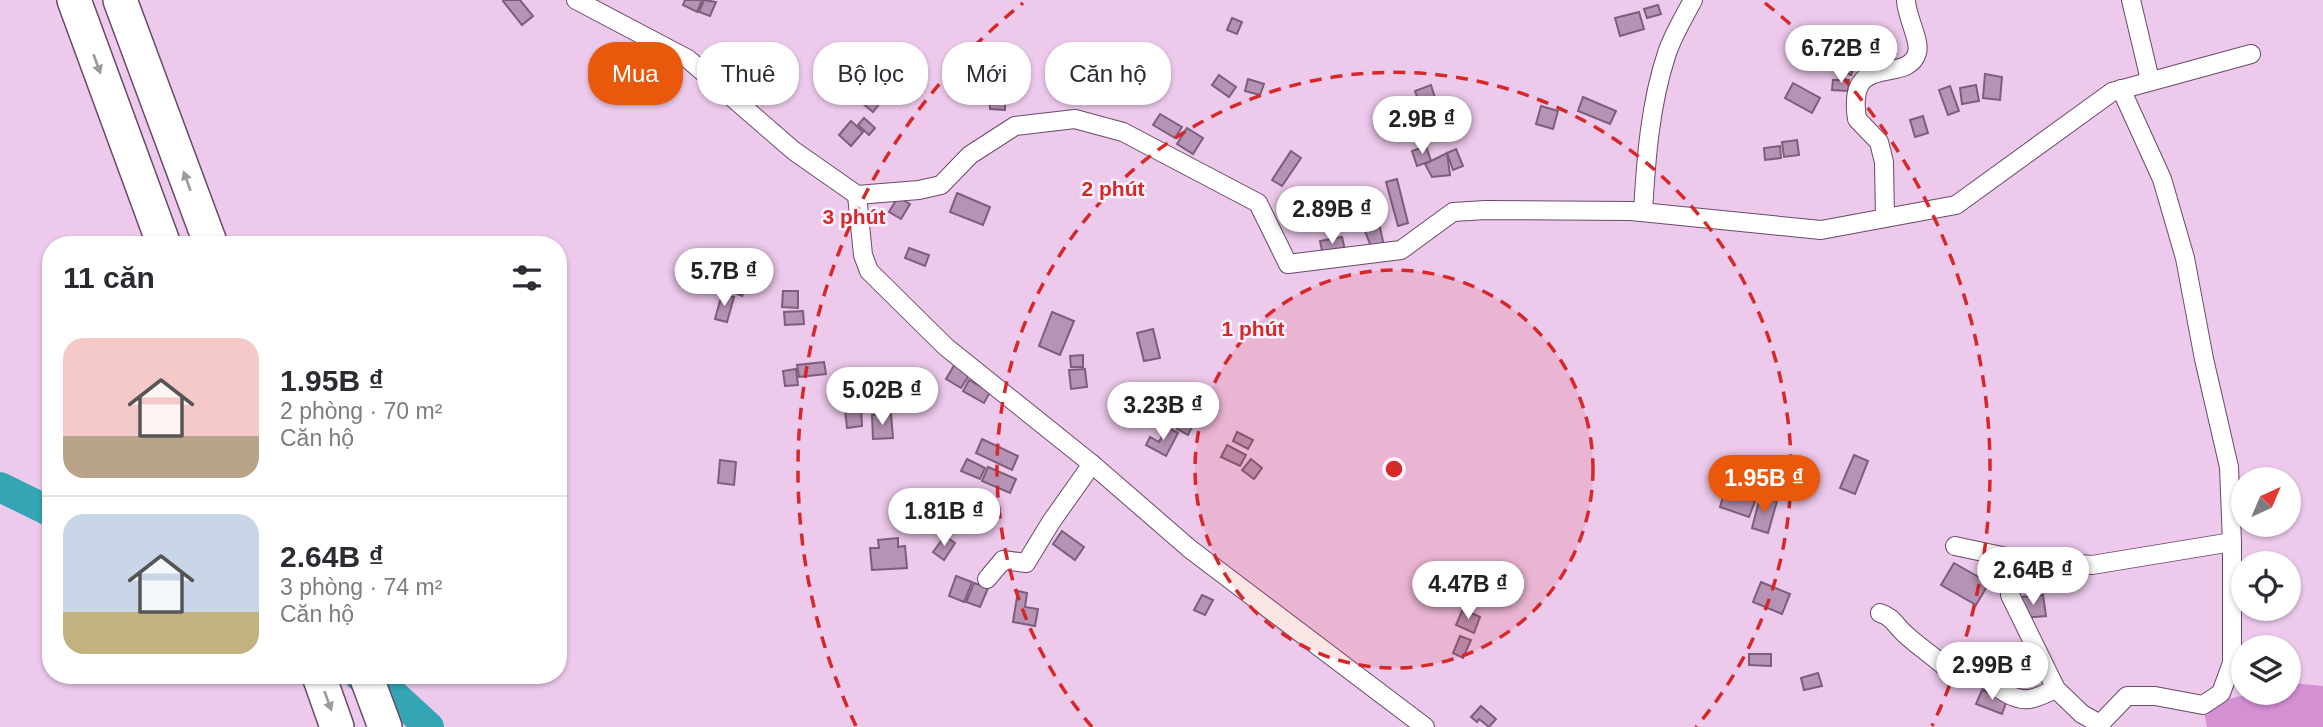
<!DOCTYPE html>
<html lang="vi">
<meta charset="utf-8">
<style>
:root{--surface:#fff;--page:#f7f7f7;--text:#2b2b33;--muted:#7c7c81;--line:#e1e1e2;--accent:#ea580c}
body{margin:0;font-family:Helvetica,sans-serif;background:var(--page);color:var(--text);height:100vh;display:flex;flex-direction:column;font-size:26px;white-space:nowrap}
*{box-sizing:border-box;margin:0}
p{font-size:23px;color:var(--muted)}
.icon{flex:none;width:38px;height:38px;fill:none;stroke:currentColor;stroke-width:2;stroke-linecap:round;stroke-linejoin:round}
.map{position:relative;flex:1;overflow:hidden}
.panel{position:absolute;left:42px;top:236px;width:525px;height:448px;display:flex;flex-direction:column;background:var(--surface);border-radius:28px;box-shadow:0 2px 5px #0004}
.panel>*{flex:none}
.banner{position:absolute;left:588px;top:42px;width:665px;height:63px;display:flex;gap:14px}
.needle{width:46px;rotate:44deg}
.tools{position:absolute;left:2231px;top:467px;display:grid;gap:14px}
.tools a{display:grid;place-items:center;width:70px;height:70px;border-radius:50%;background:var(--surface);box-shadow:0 2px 5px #0004;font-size:35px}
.price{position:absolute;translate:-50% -60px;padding:0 16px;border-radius:24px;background:#fff;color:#222;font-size:23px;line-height:46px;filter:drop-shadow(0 2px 4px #0008)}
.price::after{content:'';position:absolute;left:50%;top:42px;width:21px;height:16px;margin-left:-10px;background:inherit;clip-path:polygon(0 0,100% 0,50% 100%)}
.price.active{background:var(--accent);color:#fff}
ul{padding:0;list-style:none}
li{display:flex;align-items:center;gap:21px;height:175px;padding:0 21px}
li+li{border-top:2px solid var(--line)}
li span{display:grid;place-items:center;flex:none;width:196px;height:140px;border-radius:21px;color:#555}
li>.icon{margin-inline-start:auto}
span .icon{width:84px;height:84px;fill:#fffc;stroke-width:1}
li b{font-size:30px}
h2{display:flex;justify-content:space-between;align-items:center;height:84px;padding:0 21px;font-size:30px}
.tag{padding:0 24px;border-radius:28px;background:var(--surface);box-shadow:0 2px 5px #0004;font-size:24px;line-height:63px}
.tag.active{background:var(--accent);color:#fff}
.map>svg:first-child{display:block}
</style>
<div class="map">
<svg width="2323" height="727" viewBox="0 0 2323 727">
<rect width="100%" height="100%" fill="#edc9eb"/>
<polygon fill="#d490d3" points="2293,683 2323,686 2323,727 2207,727 2203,705 2254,693 2289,693 2289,684"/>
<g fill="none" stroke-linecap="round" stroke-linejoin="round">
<g stroke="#34a5b4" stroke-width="30">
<polyline points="0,487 51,512"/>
<polyline points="359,676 392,693 429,727"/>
</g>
</g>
<g fill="#b693b4" stroke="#7d5d7c" stroke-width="2">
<polygon points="504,0 520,0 533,16 522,25 503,1"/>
<polygon points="685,0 702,0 697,12 683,5"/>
<polygon points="704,0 716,2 710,16 699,12"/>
<polygon points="1658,5 1661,14 1647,18 1644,9"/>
<polygon points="1639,12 1644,29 1620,36 1615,18"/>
<polygon points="1232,18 1242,22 1237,34 1227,30"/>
<polygon points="1837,29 1849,34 1845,43 1833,38"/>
<polygon points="1858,39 1879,47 1873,60 1853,52"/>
<polygon points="773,52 774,64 755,65 755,54"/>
<polygon points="1840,52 1857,59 1851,75 1834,68"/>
<polygon points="765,66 766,83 744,84 744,67"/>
<polygon points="1985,74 2002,77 2000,100 1983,98"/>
<polygon points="1219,75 1236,87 1229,97 1212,85"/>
<polygon points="1248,79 1264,84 1260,95 1245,91"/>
<polygon points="1833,80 1849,80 1848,91 1832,90"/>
<polygon points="1793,83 1820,98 1812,113 1785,98"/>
<polygon points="1431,85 1436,101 1421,107 1415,91"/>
<polygon points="1976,85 1979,101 1962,104 1960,88"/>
<polygon points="1950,86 1959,111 1948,115 1939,90"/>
<polygon points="875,87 886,95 873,112 862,103"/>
<polygon points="990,91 1005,91 1005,110 990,109"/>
<polygon points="1583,97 1616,111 1610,124 1578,111"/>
<polygon points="1541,106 1558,111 1553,129 1536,124"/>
<polygon points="1160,114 1182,127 1175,138 1153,125"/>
<polygon points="1923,116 1928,133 1915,137 1910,120"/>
<polygon points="864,118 875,128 869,135 858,125"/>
<polygon points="851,121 863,132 851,146 839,135"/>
<polygon points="1187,128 1203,138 1193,154 1177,144"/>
<polygon points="1797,140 1799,155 1784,157 1782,142"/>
<polygon points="1426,146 1431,161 1417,166 1412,151"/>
<polygon points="1780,146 1781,158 1765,160 1764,148"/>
<polygon points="1456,149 1463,166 1453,170 1447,153"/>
<polygon points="1291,151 1301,158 1282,186 1272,180"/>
<polygon points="1447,153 1450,175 1432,177 1425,164"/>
<polygon points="1397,179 1408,223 1398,226 1386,182"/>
<polygon points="1339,190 1343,204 1333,207 1329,193"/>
<polygon points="957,193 990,207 983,225 950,212"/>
<polygon points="898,197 910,204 901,219 889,212"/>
<polygon points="1306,198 1309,211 1283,217 1280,204"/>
<polygon points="1374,200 1384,246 1372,249 1355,206"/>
<polygon points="1323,211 1324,225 1293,228 1292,214"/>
<polygon points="1342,237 1345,250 1323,255 1320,241"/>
<polygon points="909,248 929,255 925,266 905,258"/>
<polygon points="703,259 749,280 742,296 696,276"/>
<polygon points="783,291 798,291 798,308 782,307"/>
<polygon points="722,294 734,297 727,322 715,319"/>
<polygon points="803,311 804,324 785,325 784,312"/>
<polygon points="1052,312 1074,321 1060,355 1039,346"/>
<polygon points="1153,329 1160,358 1144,361 1137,333"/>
<polygon points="1083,355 1083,367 1071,367 1070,356"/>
<polygon points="824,362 826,374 799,377 797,365"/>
<polygon points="955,364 970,374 961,388 946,379"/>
<polygon points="796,369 798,385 785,386 783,371"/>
<polygon points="1085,369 1087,387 1071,389 1069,370"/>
<polygon points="969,380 990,392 984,403 963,391"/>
<rect x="873" y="401" width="18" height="10"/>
<polygon points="861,408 862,426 847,428 845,410"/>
<polygon points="1187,410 1198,415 1188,435 1177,429"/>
<polygon points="891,414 893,438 873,439 872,415"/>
<polygon points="1167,427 1178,433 1166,456 1146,445 1150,437 1159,442"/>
<polygon points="1237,432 1253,440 1248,449 1233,441"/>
<polygon points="982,439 1018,456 1012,470 976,453"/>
<polygon points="1227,445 1246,455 1240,466 1221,457"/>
<polygon points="1854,455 1868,461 1855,494 1840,488"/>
<polygon points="967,459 985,468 980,479 961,471"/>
<polygon points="1251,459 1262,468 1254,479 1242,470"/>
<polygon points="720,460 736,462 734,485 718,483"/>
<polygon points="988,467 1016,479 1010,493 982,481"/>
<polygon points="1725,490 1755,501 1749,517 1720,507"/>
<polygon points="1760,497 1777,501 1768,533 1752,528"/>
<polygon points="1062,531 1084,547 1075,560 1053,544"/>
<polygon points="945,536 955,543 944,560 933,552"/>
<polygon points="898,538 898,547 905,546 907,568 872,570 870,548 879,548 878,540"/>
<polygon points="1954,563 1989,583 1976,605 1941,585"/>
<polygon points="1502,568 1503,583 1518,582 1519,595 1494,597 1492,569"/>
<polygon points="956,576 972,582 964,602 949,596"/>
<polygon points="1761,582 1790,594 1782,614 1753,602"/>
<polygon points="974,583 988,588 980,607 966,602"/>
<polygon points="1018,591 1027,593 1025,607 1038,609 1035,626 1013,622"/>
<polygon points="1202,595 1213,600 1205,615 1194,610"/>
<polygon points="2043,595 2046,616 2023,618 2021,597"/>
<polygon points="1463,609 1480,617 1474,633 1456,625"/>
<polygon points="1460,636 1471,640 1463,658 1453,653"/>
<polygon points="1749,654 1771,654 1771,666 1749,665"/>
<polygon points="1818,673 1822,686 1804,690 1801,678"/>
<polygon points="1982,690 2007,700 2002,714 1976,704"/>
<polygon points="1481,706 1496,719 1489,727 1479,719 1477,722 1471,717"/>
</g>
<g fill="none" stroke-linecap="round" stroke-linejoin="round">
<g stroke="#694a68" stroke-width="20">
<g id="minor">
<polyline points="576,0 688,59 794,151 857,195 919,190 941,185 970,155 1015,126 1075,119 1123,132 1258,203 1288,264 1401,250 1453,212 1486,210 1631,211 1821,230 1956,205 2112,92 2251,54"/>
<polyline points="2131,0 2150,80"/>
<polyline points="857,195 863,255 869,271 946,347 1092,464 1190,549 1425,727"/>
<path d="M1643,212C1646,159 1650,104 1667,53C1673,35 1684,17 1693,0"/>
<path d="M1885,218L1884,162L1879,142L1857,119C1846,49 1907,86 1917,53C1921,41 1906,16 1906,0"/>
<polyline points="1955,546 2011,558 2092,565 2232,542"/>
<polyline points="987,579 1003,560 1026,563 1051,522 1092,464"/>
<polyline points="2010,595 2056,689 2082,714 2100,724 2127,696 2155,696 2203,705 2221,693 2232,663 2232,542 2229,467 2204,359 2185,258 2162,179 2121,89"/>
<path d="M1880,613C1893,617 1895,625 1905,634C1921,649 1940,660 1956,677L1974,671C1990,680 2010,702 2029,699C2038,698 2048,692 2056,689"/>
</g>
</g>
<g stroke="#694a68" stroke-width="36">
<g id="motorway">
<polyline points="74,0 164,245"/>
<polyline points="120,0 211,245"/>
<polyline points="319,676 337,727"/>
<polyline points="366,676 385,727"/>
</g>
</g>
<use href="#minor" stroke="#fff" stroke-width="18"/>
<use href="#motorway" stroke="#fff" stroke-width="33"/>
</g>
<defs><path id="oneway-solid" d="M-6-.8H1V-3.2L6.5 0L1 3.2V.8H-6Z" transform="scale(1.75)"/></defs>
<g fill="#a09aa0">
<use href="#oneway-solid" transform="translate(97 64) rotate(70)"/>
<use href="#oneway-solid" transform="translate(187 181) rotate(-110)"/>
<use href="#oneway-solid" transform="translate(328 701) rotate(70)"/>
</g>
<circle cx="1394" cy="469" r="199" fill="#d62828" fill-opacity=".12"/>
<g fill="none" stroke="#d62828" stroke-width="3.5" stroke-dasharray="12 9">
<circle cx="1394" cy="469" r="199"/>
<path d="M1092 727A397 397 0 1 1 1696 727"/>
<path d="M856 726A596 596 0 0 1 1023 3M1765 3A596 596 0 0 1 1932 726"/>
</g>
<circle cx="1394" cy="469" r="10" fill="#d62828" stroke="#fef3fe" stroke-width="3.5"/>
<g font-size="21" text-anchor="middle" font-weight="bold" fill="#d62828" stroke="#fef3fe" stroke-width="5" stroke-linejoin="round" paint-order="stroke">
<text x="1113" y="196">2 phút</text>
<text x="854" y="224">3 phút</text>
<text x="1253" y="336">1 phút</text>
</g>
</svg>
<div class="tools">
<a><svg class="needle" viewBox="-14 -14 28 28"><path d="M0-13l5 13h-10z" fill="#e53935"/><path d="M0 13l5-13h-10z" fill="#7c7c81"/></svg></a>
<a><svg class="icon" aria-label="locate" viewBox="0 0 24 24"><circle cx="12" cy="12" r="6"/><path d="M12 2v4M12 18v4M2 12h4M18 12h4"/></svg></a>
<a><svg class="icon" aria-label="layers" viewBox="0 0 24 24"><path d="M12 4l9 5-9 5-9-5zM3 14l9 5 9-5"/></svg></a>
</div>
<b class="price" style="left:1841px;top:85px">6.72B ₫</b>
<b class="price" style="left:1422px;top:156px">2.9B ₫</b>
<b class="price" style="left:1332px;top:246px">2.89B ₫</b>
<b class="price" style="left:724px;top:308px">5.7B ₫</b>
<b class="price" style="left:882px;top:427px">5.02B ₫</b>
<b class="price" style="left:1163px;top:442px">3.23B ₫</b>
<b class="price active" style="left:1764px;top:515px">1.95B ₫</b>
<b class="price" style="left:944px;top:548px">1.81B ₫</b>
<b class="price" style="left:2033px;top:607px">2.64B ₫</b>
<b class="price" style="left:1468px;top:621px">4.47B ₫</b>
<b class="price" style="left:1992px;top:702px">2.99B ₫</b>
<div class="banner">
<a class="tag active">Mua</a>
<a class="tag">Thuê</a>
<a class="tag">Bộ lọc</a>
<a class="tag">Mới</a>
<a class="tag">Căn hộ</a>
</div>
<section class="panel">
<h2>11 căn<svg class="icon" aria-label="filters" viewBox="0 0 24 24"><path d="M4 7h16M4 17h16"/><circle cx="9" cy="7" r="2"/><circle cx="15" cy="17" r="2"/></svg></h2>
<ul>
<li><span style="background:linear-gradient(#f6c9c9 70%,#b9a48a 0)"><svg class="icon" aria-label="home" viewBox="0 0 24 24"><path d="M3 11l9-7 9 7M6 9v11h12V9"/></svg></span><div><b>1.95B ₫</b><p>2 phòng · 70 m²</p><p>Căn hộ</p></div></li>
<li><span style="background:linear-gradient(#c9d6e8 70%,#c2b280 0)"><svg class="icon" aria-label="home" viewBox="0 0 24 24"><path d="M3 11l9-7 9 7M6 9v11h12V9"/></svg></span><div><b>2.64B ₫</b><p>3 phòng · 74 m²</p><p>Căn hộ</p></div></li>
</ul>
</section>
</div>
